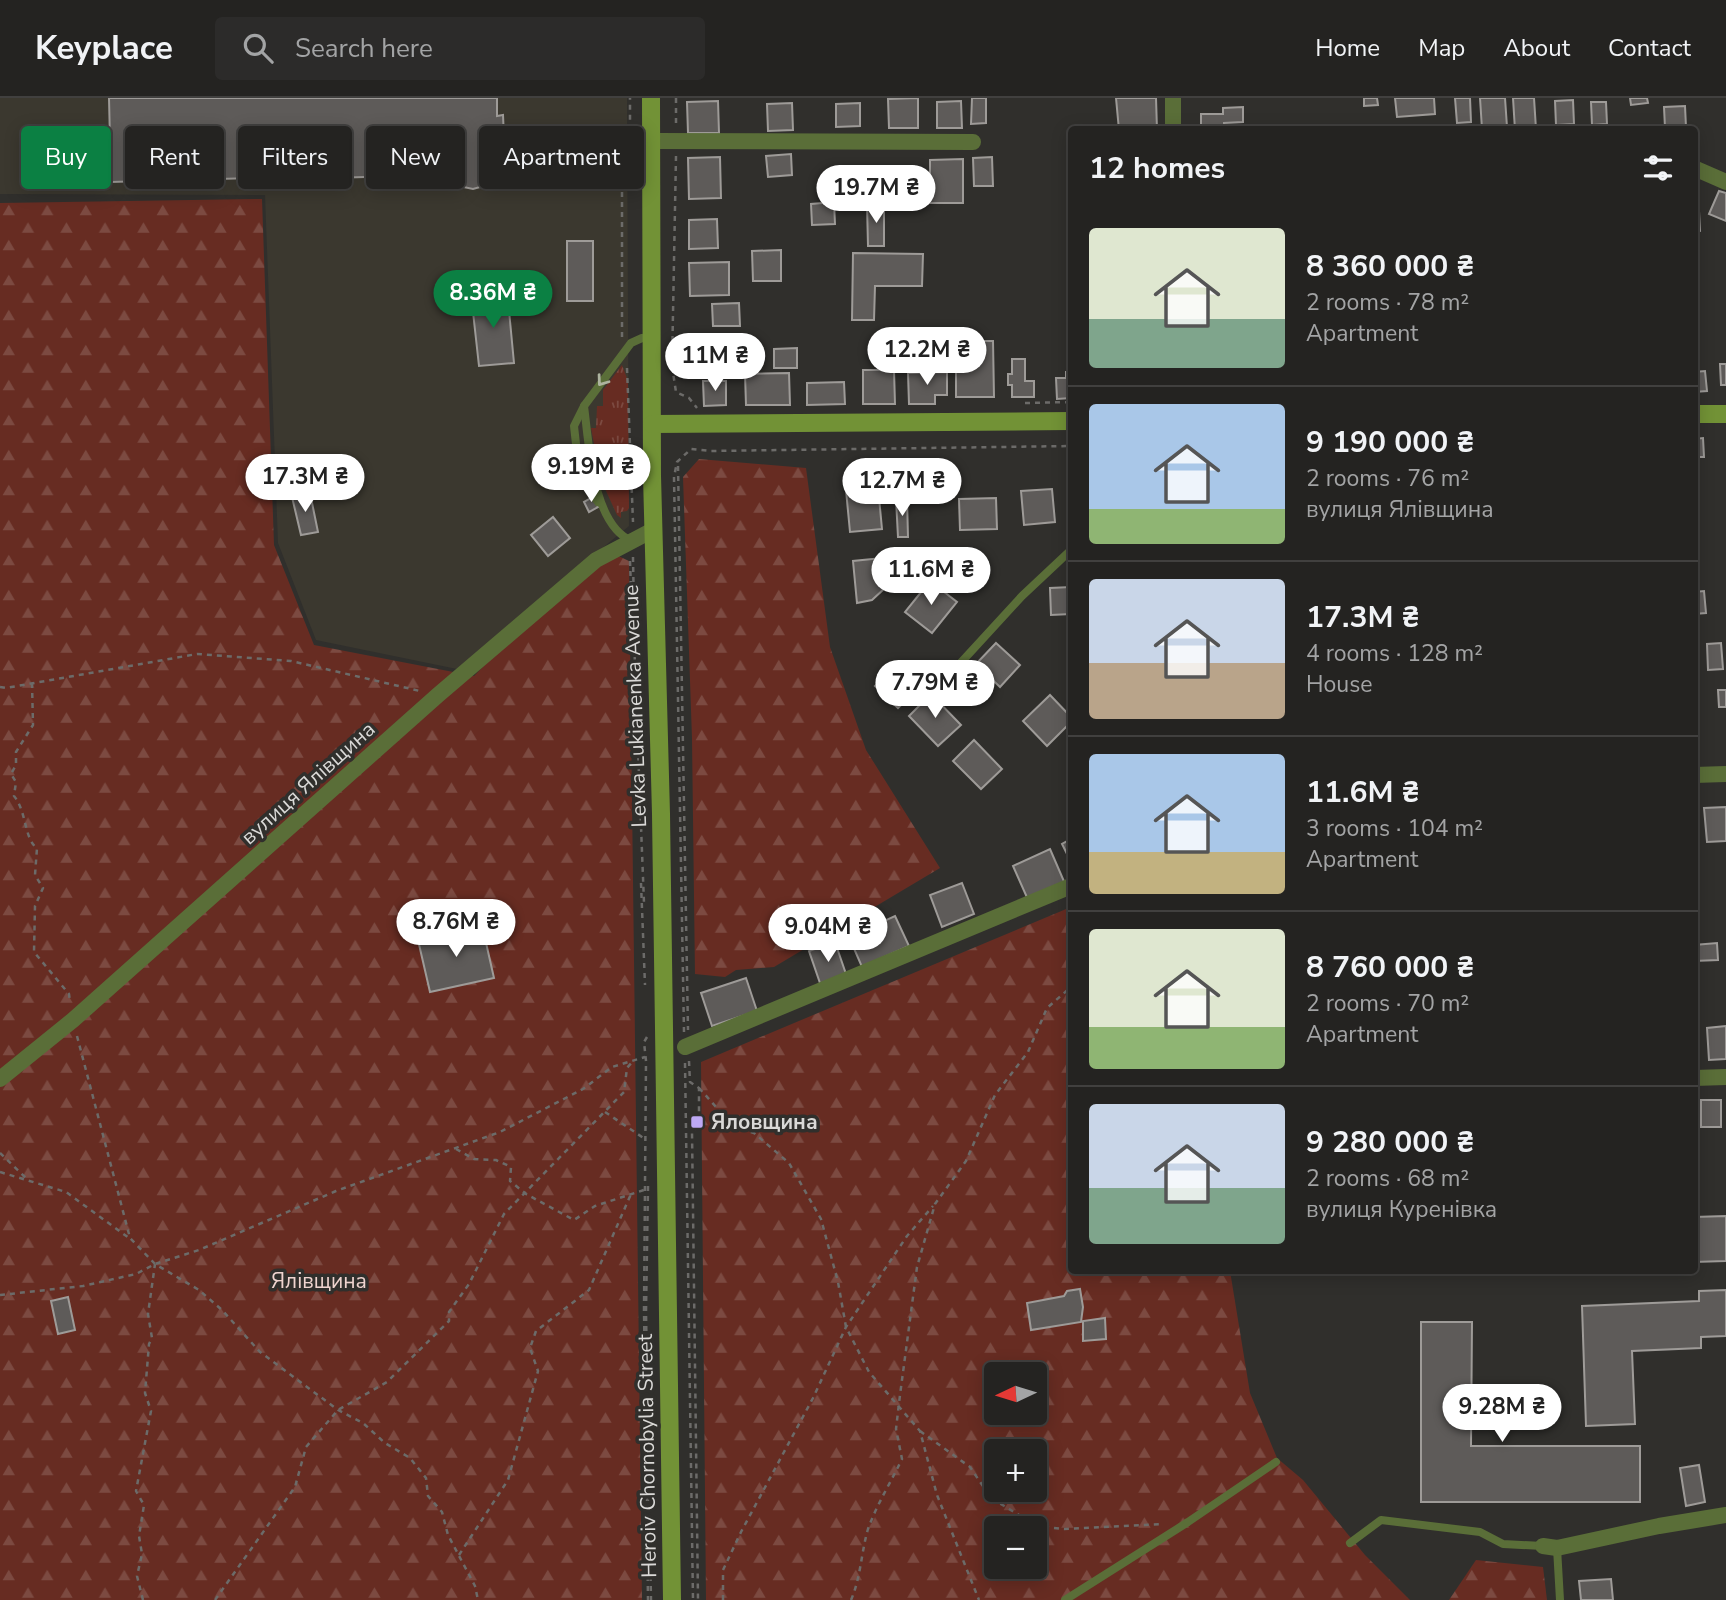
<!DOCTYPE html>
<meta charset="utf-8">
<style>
:root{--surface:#242321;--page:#2c2b2a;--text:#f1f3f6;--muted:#a3a4a5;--line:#41403f;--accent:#0b8043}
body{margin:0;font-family:"Nunito Sans",sans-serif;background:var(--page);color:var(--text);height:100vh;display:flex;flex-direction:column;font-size:26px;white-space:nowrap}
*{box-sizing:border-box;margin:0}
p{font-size:23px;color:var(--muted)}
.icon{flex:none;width:38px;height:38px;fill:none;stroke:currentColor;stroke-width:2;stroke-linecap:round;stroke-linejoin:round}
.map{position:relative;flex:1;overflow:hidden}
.side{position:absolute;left:1068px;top:28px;width:630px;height:1148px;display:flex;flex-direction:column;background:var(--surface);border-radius:7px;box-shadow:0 4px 18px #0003,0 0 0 2px var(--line)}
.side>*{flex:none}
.top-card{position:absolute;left:21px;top:28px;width:665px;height:63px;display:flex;gap:14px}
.needle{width:46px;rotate:266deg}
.controls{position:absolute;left:984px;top:1264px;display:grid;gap:14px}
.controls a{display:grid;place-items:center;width:63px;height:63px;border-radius:7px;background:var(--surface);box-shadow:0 4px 18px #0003,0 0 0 2px var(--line);font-size:35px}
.price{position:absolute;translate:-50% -60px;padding:0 16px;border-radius:24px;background:#fff;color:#222;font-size:23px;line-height:46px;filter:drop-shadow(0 2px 4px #0008)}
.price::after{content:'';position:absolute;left:50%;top:42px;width:21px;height:16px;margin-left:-10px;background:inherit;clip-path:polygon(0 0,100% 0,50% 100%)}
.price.on{background:var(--accent);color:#fff}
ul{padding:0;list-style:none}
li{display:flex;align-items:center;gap:21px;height:175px;padding:0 21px}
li+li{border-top:2px solid var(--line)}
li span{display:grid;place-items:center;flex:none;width:196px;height:140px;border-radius:7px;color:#555}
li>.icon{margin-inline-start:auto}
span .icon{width:84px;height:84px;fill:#fffc;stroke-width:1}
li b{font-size:30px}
h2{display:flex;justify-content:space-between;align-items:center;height:84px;padding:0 21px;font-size:30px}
.tag{padding:0 24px;border-radius:7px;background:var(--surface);box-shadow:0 4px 18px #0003,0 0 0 2px var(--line);font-size:24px;line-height:63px}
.tag.on{background:var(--accent);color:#fff}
header{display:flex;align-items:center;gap:42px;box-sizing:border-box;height:98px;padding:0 35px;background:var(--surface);border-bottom:2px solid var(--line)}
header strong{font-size:33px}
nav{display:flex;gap:38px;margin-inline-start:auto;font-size:24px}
.search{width:490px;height:63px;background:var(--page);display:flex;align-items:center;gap:18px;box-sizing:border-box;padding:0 24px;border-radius:7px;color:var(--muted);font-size:26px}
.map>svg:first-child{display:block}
</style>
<header>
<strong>Keyplace</strong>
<div class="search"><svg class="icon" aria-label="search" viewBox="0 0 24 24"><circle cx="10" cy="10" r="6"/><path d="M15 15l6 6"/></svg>Search here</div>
<nav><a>Home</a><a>Map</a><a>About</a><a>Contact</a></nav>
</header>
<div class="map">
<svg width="1726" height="1502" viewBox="0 0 1726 1502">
<defs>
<pattern id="grass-tufts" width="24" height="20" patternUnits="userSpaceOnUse" patternTransform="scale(1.75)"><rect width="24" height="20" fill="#672c22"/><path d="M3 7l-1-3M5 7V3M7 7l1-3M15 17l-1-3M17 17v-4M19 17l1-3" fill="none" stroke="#7c4a41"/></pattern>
<pattern id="forest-firs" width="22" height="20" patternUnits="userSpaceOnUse" patternTransform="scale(1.75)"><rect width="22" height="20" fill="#672c22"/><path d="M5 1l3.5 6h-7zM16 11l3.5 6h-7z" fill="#7c4a41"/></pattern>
</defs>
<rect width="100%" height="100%" fill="#302f2c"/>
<polygon fill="#3b382f" points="0,0 627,0 629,428 457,571 316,542 278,445 265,97 0,96"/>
<polygon fill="url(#grass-tufts)" points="622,267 628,283 629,410 627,413 621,414 621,420 617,417 601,382 591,330 596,330 597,308 603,308 603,292"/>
<g fill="url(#forest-firs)" fill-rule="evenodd">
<polygon points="262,101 274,447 314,547 474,578 510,541 612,455 629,463 642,1502 0,1502 0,105"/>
<polygon points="699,361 806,370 830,549 866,652 940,770 774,869 736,872 725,879 695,876 692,640 683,379"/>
<path d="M1071,809V1172L1230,1173L1250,1295L1277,1360L1303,1382L1365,1457L1410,1502H706L701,964ZM996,1276H1034V1314H996ZM996,1353H1034V1391H996ZM996,1430H1034V1468H996Z"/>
<polygon points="1476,1462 1543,1469 1547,1502 1449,1502"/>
</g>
<g fill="#5e5b59" stroke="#9e9b98" stroke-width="2">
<polygon points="109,0 497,0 497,18 503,17 504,40 508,54 505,85 491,86 473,91 454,87 435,87 435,77 295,81 296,85 253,86 253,80 111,84"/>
<polygon points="918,0 918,30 889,30 888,1"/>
<polygon points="972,0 986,0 986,25 971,26"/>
<polygon points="1116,0 1156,0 1157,32 1119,32"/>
<polygon points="1364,0 1377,0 1378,7 1364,8"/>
<polygon points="1395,0 1434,0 1435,16 1397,19"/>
<polygon points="1455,0 1470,0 1471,24 1457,25"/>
<polygon points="1480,0 1505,0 1507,29 1482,31"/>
<polygon points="1513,0 1534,0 1536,31 1515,32"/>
<polygon points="1630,0 1647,0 1648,5 1631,7"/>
<polygon points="1573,2 1574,26 1556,27 1555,3"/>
<polygon points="718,3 719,35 688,35 687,4"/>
<polygon points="961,3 962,30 937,30 937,4"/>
<polygon points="1591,4 1606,4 1607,26 1592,27"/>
<polygon points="792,5 793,32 768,33 767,6"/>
<polygon points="860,5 860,28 836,29 836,6"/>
<polygon points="1685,8 1686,29 1665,30 1664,9"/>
<polygon points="1243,9 1243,24 1224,25 1224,32 1201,32 1201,16 1223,16 1223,10"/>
<polygon points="791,56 792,77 768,79 766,58"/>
<polygon points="720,59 721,100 689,101 688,60"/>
<polygon points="992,59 993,88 974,88 973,60"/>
<polygon points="963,61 963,105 930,105 930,62"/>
<polygon points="880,68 880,100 853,101 852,69"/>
<polygon points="896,68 914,68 914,101 897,101"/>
<polygon points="1719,93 1726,95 1726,123 1709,116"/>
<polygon points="834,104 835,126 812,127 811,106"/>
<polygon points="867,106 884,106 884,148 868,148"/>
<polygon points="1694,113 1699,113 1700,133 1694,134"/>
<polygon points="717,121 718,150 689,151 689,122"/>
<rect x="567" y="143" width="26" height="60"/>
<polygon points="781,152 781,183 753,183 752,153"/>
<polygon points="853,155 923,156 922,188 875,188 874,222 852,222"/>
<polygon points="729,164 729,197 690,198 689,165"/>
<polygon points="500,188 501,202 508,202 514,265 479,268 472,205 490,203 488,189"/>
<polygon points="739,205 740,228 713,228 712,206"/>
<polygon points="977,243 993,243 994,299 956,299 956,260 977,260"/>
<polygon points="797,250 797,270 774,270 774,251"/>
<polygon points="1012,261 1025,261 1025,283 1034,283 1034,299 1012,299 1012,287 1008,287 1008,276 1012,276"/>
<polygon points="1720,266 1726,266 1726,287 1721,287"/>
<polygon points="863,272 894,272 895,306 863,306"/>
<polygon points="1705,273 1707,293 1694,294 1694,274"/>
<polygon points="947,274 947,297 935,297 935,306 909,306 908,275"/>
<polygon points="1066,274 1071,274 1071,300 1057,301 1056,280 1066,280"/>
<polygon points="789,275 790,307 746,307 745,276"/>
<polygon points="703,283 726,283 726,307 704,308"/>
<polygon points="844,284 845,306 807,307 807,285"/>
<polygon points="1703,340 1704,359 1694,359 1694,341"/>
<polygon points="586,354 589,380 575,382 572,356"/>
<polygon points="573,363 575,381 563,382 561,365"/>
<polygon points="878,389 882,431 850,434 846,392"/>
<polygon points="1052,391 1055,424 1024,427 1021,393"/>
<polygon points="310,395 318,434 301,437 292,399"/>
<polygon points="593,399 598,409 589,414 584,404"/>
<polygon points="996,400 997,431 960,432 959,401"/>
<polygon points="896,401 907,401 908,439 898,439"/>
<polygon points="553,419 570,440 548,458 531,437"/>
<polygon points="882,460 886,489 872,502 857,505 853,463"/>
<polygon points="930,483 957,504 932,535 905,514"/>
<polygon points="1071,489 1071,516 1051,517 1050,490"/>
<polygon points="1704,493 1706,515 1694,516 1694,494"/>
<polygon points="996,545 1020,567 1000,589 976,566"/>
<polygon points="1721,545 1723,571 1708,572 1707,546"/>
<polygon points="899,565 921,587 898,610 875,588"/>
<polygon points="1718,592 1726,592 1726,609 1719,609"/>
<polygon points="931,596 961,627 938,648 909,618"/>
<polygon points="1050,597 1071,619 1071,624 1047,648 1023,623"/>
<polygon points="974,642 1002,671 981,691 953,663"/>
<polygon points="1726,709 1726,743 1707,744 1704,710"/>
<polygon points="1071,741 1071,764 1062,746"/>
<polygon points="1050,751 1066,788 1029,804 1013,768"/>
<polygon points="962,785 974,816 942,829 930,797"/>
<polygon points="895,818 909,848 862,869 849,839"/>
<polygon points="482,827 494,880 430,894 418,842"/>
<polygon points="835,844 847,879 821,888 809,853"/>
<polygon points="1717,845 1718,862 1694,863 1694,847"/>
<polygon points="746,880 757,913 712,928 701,895"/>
<polygon points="1726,928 1726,961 1709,962 1707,930"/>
<rect x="1701" y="1002" width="20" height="27"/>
<polygon points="1726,1118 1726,1163 1694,1164 1694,1119"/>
<polygon points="1080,1191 1083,1209 1081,1224 1031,1232 1027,1205 1064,1198 1067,1193"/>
<polygon points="1726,1192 1726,1238 1701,1239 1701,1250 1632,1253 1635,1326 1586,1328 1582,1208 1699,1203 1699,1193"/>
<polygon points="68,1199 75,1232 58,1236 51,1203"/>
<polygon points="1105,1220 1106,1241 1083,1243 1083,1223"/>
<polygon points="1421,1224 1472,1224 1471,1348 1640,1348 1640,1404 1421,1404"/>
<polygon points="1699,1367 1705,1404 1686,1408 1680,1370"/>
<polygon points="1611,1481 1613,1502 1581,1502 1579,1483"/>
</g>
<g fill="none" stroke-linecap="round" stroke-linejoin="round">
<g stroke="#6c6b69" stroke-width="2.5" stroke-dasharray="5 5" stroke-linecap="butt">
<polyline points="676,0 676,27"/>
<polyline points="676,58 672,268 676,294 689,300 697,310"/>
<polyline points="622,239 622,87 623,81 630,73 630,0"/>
<polyline points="627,270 633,424"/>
<polyline points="1025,305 1071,304"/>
<polyline points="678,368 688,932"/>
<polyline points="633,459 635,574 644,805"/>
<polyline points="630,463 633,548"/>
<path d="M32,585L33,627L16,654V667L11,676L16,684L14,698C27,714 24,741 37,750L35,777L43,790L35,808L34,854L69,896L70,904"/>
<polyline points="0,589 6,590 197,556 291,563 420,593"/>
<polyline points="641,785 645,887"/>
<polyline points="684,934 674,379 677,364 691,351 711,353 1071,348"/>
<polyline points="77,938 130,1140 155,1166 199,1192 222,1212 260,1254 338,1312 363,1325 385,1345 410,1360 426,1380 428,1398 442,1414 448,1437 475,1488 478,1502"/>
<polyline points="647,939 644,944 646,963 644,1212 648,1502"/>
<polyline points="689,963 690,984 699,990 699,1026 692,1034 698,1502"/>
<polyline points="685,965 693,1502"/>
<polyline points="699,990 734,1029 754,1035 789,1065 821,1121 838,1184 846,1229 869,1274 920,1333 937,1397 979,1502"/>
<polyline points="605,1014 645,1041"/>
<polyline points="456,1051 474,1061 496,1062 511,1069 510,1083 526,1096 574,1122 595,1108 647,1091"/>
<polyline points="0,1055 26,1080"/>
<polyline points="0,1074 66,1094 129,1140"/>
<polyline points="648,1088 646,1214 651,1502"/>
<polyline points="0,1197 83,1188 136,1176 155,1166 199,1152 336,1093 500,1034 583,991 612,969 645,959"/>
<polyline points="920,1333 970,1369 991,1400 1037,1428 1064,1431 1163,1426"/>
<polyline points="459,1457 508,1382 538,1273 530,1250 536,1233 589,1192 631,1096"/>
<polyline points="143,1502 137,1478 142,1456 139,1438 144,1407 136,1393 151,1313 145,1295 149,1246 152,1240 148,1216 155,1166"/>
<polyline points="215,1502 295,1389 306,1349 338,1312 387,1284 449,1223 449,1214 469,1186 504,1116 624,994 627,970 634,962"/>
<polyline points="723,1502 723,1472 741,1434 813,1300 846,1229 907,1138 933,1108"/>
<path d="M851,1502C861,1479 861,1455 868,1431C877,1406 891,1384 902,1361L896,1331L900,1297L917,1169L935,1106L966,1063L995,997L1028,954L1047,910L1071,889"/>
</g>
<g stroke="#5a6e38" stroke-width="8">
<polyline points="577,355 574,328 584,308"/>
<polyline points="581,381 598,404"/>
<path d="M632,443C592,427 589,345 584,308L631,245L642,240L651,239"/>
<polyline points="955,571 1022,498 1071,452"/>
<polyline points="1350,1445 1381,1422 1480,1434 1503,1446 1543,1448"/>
<polyline points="1557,1450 1560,1502"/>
<polyline points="1065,1502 1188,1424 1276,1364"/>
</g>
<g stroke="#5a6e38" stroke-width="16">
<polyline points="1173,0 1173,32"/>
<polyline points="652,43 973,44"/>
<polyline points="1694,70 1726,84"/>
<polyline points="1694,677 1726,676"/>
<polyline points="685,949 1071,788"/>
<polyline points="1694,980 1726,979"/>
<polyline points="0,981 73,922 438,597 596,462 653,432"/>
<polyline points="1543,1448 1557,1450 1659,1428 1726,1417"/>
</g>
<g stroke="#729236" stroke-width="18">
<polyline points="651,0 652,378 661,716 672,1502"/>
<polyline points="1694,316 1726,316"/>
<polyline points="652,326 1071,323"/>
</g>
</g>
<defs><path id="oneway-chevron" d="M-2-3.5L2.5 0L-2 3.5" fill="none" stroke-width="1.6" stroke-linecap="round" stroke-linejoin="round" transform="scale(1.75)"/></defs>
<use stroke="#adb49f" href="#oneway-chevron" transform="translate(602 283) rotate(126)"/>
<rect fill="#bea9f4" stroke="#302f2c" stroke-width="2.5" x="690" y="1017" width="14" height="14" rx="3.5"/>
<g text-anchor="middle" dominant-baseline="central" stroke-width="7" stroke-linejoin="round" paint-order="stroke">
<g font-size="21" fill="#dad9d7" stroke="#302f2c">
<text transform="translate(635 608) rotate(-92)">Levka Lukianenka Avenue</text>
<text transform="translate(308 685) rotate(-42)">вулиця Ялівщина</text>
<text transform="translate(647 1358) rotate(-91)">Heroiv Chornobylia Street</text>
</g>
<g font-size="21" font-weight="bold" fill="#dad9d7" stroke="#302f2c" text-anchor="start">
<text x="711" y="1024">Яловщина</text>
</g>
<g font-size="21" fill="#efd4cf" stroke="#302f2c">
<text x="319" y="1183">Ялівщина</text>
</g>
</g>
</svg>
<div class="controls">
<a><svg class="needle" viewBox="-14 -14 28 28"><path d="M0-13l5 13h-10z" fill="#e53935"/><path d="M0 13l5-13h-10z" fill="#a3a4a5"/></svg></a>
<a>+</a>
<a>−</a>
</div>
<b class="price" style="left:876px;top:127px">19.7M ₴</b>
<b class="price on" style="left:493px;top:232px">8.36M ₴</b>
<b class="price" style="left:927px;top:289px">12.2M ₴</b>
<b class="price" style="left:715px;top:295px">11M ₴</b>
<b class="price" style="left:591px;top:406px">9.19M ₴</b>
<b class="price" style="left:305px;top:416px">17.3M ₴</b>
<b class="price" style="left:902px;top:420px">12.7M ₴</b>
<b class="price" style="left:931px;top:509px">11.6M ₴</b>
<b class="price" style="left:935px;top:622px">7.79M ₴</b>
<b class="price" style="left:456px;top:861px">8.76M ₴</b>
<b class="price" style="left:828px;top:866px">9.04M ₴</b>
<b class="price" style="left:1502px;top:1346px">9.28M ₴</b>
<div class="top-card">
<a class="tag on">Buy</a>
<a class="tag">Rent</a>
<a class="tag">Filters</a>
<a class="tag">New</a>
<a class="tag">Apartment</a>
</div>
<section class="side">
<h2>12 homes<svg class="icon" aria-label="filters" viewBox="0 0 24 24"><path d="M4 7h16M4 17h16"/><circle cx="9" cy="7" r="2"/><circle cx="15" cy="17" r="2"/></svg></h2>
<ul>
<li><span style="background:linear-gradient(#dfe7d0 65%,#7fa58c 0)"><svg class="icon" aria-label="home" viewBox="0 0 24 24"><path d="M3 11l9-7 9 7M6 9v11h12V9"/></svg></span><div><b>8 360 000 ₴</b><p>2 rooms · 78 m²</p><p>Apartment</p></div></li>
<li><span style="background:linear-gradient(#a9c7e8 75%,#8fb573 0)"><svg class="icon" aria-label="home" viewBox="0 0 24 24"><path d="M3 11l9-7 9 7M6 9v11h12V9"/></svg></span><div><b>9 190 000 ₴</b><p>2 rooms · 76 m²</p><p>вулиця Ялівщина</p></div></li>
<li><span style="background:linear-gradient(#c9d6e8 60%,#b9a48a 0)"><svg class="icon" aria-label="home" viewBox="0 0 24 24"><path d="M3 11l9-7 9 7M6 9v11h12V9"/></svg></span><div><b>17.3M ₴</b><p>4 rooms · 128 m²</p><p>House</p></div></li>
<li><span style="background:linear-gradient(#a9c7e8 70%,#c2b280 0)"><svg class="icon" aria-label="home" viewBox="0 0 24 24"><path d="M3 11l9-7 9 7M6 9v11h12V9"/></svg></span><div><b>11.6M ₴</b><p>3 rooms · 104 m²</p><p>Apartment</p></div></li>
<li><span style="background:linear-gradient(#dfe7d0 70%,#8fb573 0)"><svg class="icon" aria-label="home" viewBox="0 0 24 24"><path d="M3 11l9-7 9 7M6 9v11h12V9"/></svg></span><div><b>8 760 000 ₴</b><p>2 rooms · 70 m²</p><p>Apartment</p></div></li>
<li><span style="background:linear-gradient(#c9d6e8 60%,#7fa58c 0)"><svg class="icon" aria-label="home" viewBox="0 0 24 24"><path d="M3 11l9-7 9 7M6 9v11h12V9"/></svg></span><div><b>9 280 000 ₴</b><p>2 rooms · 68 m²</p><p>вулиця Куренівка</p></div></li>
</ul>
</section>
</div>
